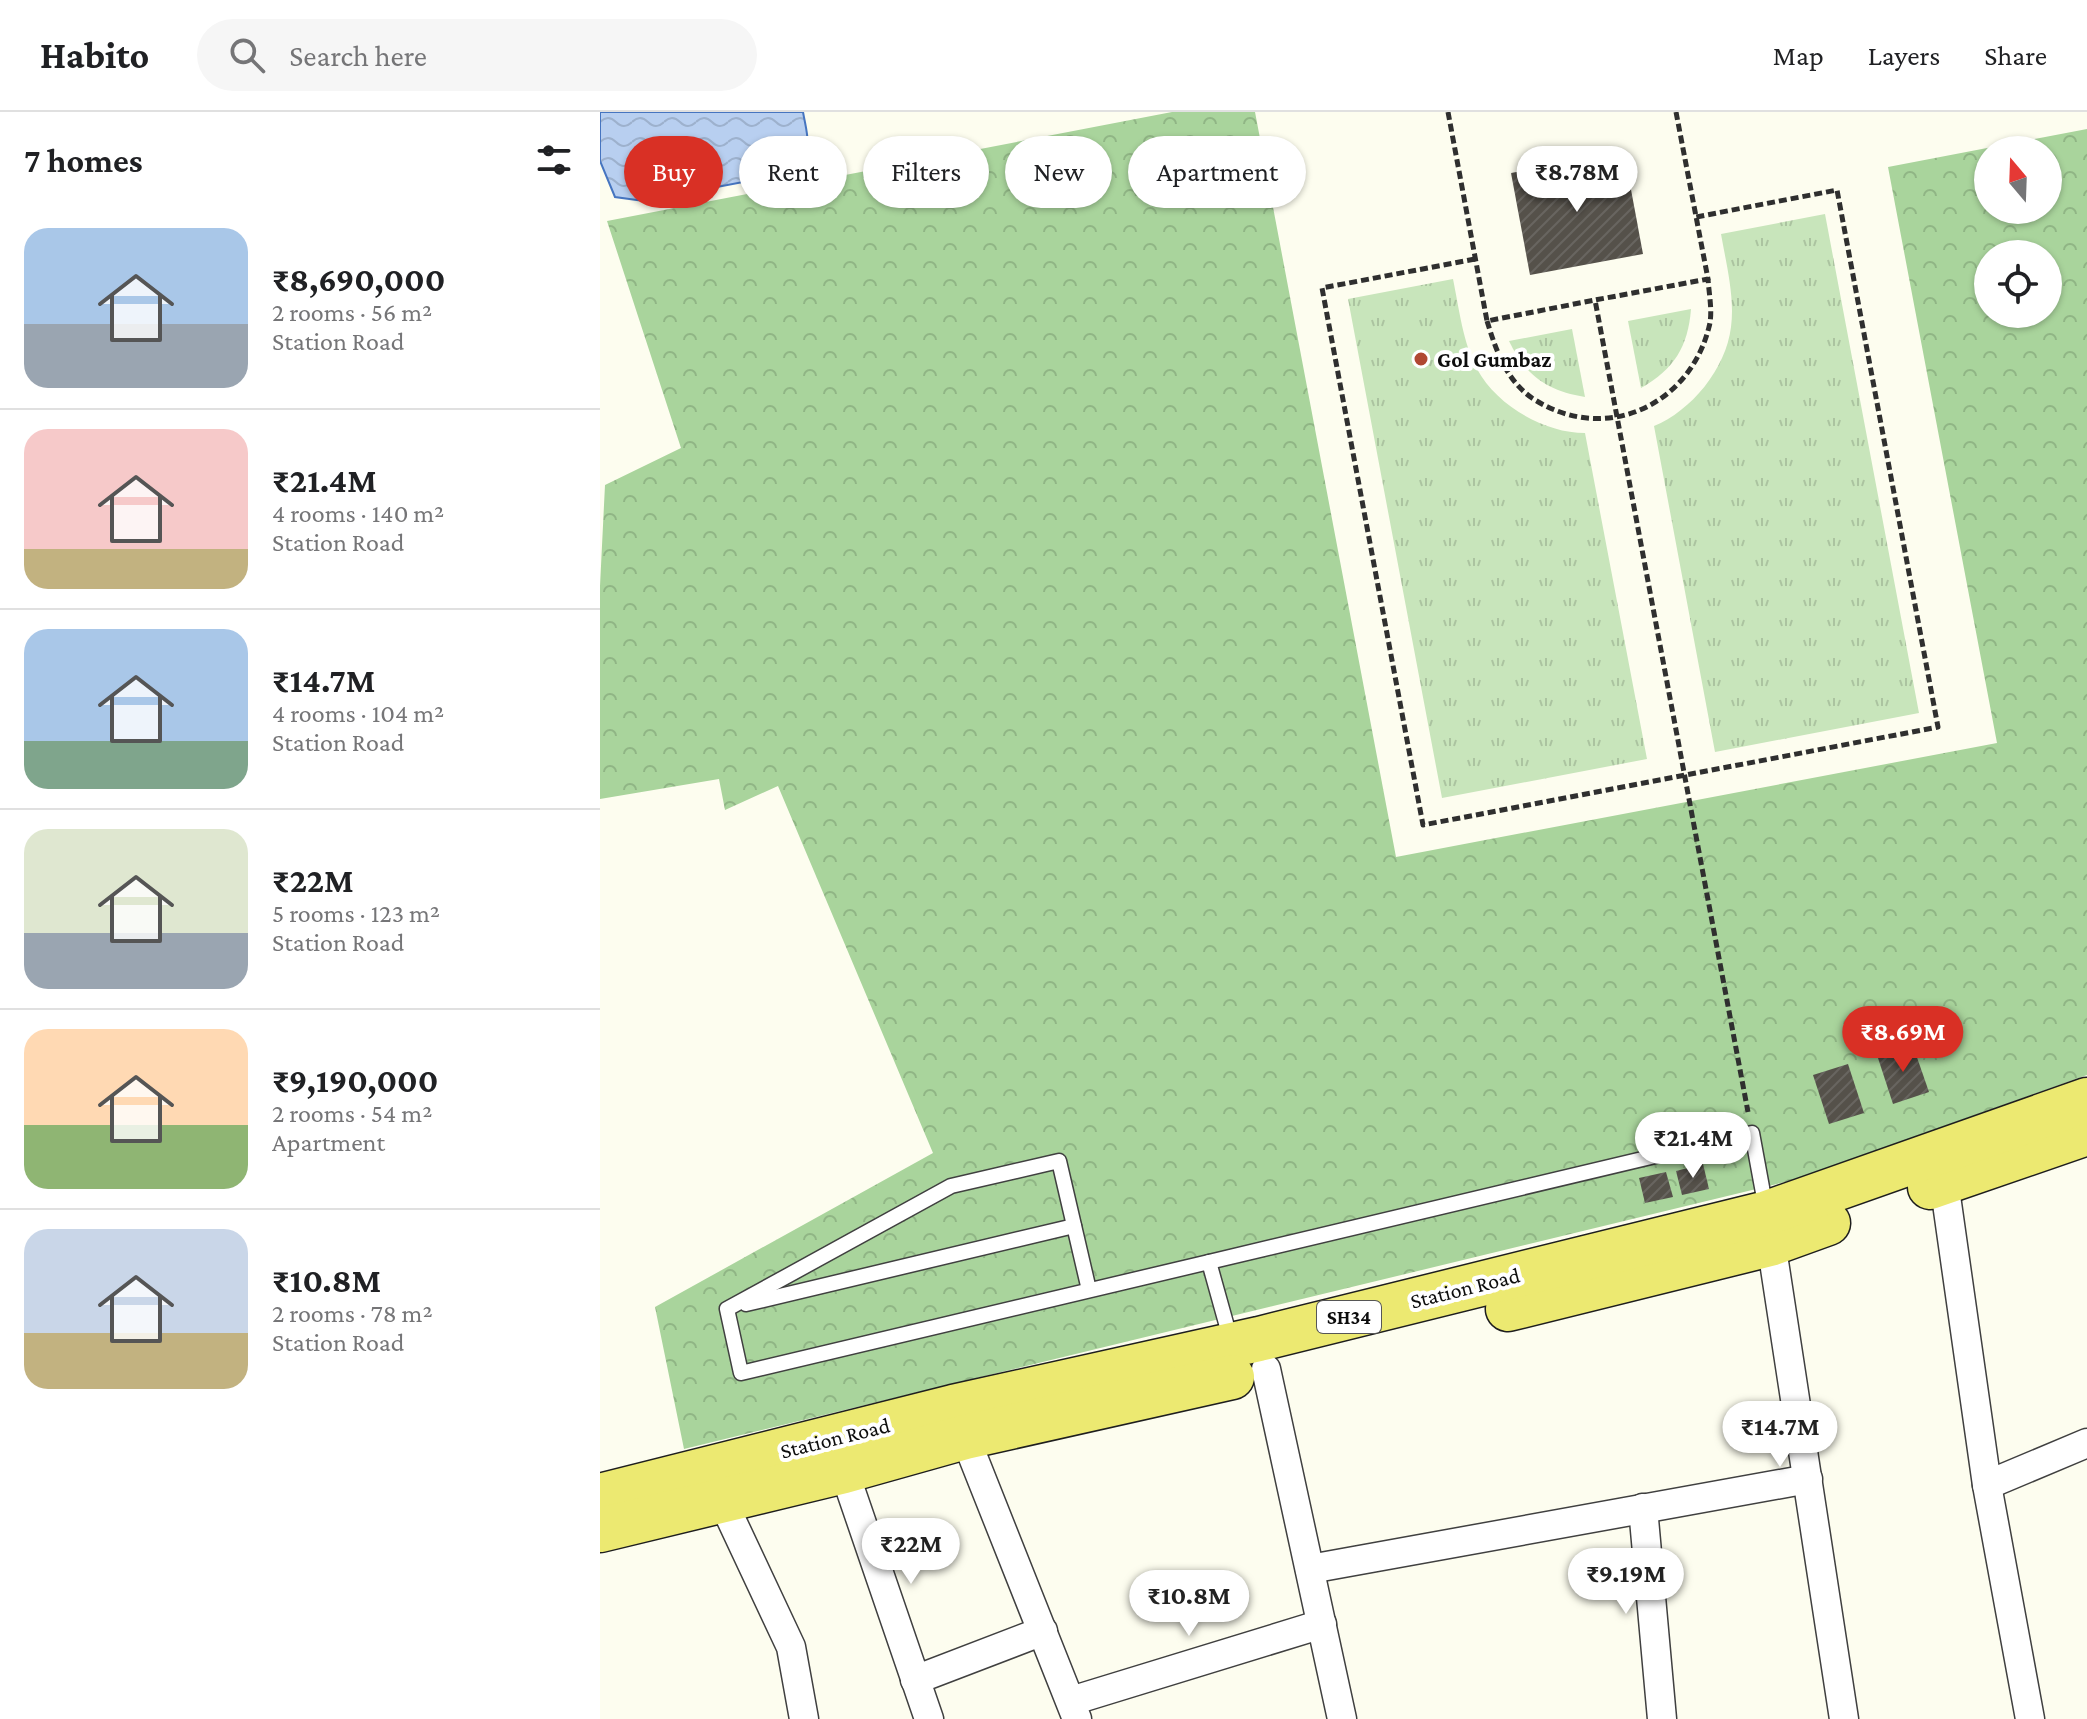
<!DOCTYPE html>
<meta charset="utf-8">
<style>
:root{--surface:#fff;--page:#f6f6f6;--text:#202124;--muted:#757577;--line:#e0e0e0;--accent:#d93025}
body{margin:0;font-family:"Crimson Pro",serif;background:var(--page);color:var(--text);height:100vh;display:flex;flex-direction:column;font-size:30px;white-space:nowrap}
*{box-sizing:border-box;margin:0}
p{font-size:26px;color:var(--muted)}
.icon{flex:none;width:44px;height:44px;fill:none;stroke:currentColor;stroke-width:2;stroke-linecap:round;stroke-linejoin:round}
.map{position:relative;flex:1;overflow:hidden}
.sheet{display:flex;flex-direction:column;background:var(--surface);width:600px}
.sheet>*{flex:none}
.guide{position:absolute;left:24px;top:24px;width:760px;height:72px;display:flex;gap:16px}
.needle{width:52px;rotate:341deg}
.fabs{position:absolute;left:1374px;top:24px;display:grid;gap:16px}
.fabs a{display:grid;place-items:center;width:88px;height:88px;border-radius:50%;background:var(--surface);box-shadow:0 2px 6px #0004;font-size:40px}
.price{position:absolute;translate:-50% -68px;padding:0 18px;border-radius:28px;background:#fff;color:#222;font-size:26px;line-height:52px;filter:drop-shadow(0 2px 4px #0008)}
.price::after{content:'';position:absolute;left:50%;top:48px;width:24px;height:18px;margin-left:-12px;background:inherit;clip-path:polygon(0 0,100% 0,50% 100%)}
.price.selected{background:var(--accent);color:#fff}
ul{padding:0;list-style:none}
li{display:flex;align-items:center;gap:24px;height:200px;padding:0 24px}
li+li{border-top:2px solid var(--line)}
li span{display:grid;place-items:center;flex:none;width:224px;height:160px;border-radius:24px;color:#555}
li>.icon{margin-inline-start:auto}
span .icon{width:96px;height:96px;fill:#fffc;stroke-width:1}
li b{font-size:34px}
h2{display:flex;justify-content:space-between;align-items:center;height:96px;padding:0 24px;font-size:34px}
.pill{padding:0 28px;border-radius:36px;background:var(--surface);box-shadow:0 2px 6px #0004;font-size:28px;line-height:72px}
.pill.selected{background:var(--accent);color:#fff}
header{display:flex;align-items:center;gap:48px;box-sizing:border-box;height:112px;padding:0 40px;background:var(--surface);border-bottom:2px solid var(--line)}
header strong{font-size:38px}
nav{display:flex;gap:44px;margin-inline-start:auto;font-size:28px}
.search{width:560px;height:72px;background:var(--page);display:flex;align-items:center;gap:20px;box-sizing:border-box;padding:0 28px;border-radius:44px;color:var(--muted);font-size:30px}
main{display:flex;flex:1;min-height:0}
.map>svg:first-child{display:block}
</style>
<header>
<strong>Habito</strong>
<div class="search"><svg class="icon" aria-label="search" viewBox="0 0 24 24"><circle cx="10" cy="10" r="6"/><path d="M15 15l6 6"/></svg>Search here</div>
<nav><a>Map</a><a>Layers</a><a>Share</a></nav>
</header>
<main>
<section class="sheet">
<h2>7 homes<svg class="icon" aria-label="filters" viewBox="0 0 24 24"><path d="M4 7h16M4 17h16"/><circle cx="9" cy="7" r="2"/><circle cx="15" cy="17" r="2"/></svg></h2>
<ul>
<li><span style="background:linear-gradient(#a9c7e8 60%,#9aa5b1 0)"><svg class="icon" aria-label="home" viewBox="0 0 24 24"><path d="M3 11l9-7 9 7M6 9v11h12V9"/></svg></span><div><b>₹8,690,000</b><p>2 rooms · 56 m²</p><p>Station Road</p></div></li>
<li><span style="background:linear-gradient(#f6c9c9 75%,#c2b280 0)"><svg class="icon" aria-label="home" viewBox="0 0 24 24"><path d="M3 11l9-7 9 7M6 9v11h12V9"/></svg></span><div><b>₹21.4M</b><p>4 rooms · 140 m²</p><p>Station Road</p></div></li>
<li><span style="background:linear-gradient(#a9c7e8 70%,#7fa58c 0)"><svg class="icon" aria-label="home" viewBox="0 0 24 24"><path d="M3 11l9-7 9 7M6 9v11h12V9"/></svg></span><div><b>₹14.7M</b><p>4 rooms · 104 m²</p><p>Station Road</p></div></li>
<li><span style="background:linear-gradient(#dfe7d0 65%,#9aa5b1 0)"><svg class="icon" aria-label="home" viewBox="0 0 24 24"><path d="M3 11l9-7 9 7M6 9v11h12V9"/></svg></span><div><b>₹22M</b><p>5 rooms · 123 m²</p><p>Station Road</p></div></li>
<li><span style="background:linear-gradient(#ffd9b3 60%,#8fb573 0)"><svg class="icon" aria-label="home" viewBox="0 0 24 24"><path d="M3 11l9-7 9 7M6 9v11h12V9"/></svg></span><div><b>₹9,190,000</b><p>2 rooms · 54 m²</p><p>Apartment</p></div></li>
<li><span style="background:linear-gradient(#c9d6e8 65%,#c2b280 0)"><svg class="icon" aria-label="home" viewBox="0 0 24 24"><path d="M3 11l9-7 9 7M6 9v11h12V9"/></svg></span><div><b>₹10.8M</b><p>2 rooms · 78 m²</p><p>Station Road</p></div></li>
</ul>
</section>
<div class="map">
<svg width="1487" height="1607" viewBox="0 0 1487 1607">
<defs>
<pattern id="grass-tufts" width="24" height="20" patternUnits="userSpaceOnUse" patternTransform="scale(2)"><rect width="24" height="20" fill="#c8e5bb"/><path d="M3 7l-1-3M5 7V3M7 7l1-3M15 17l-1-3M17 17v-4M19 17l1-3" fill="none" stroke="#abc3a0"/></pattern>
<pattern id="forest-crowns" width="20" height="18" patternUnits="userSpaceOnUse" patternTransform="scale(2)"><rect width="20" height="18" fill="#a9d49c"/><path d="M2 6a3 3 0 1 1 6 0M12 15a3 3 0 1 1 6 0" fill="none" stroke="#90b585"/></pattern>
<pattern id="water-waves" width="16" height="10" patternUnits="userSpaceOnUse" patternTransform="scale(2)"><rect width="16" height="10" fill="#b8cff0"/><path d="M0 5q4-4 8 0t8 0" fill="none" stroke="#9db1cd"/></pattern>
<pattern id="building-hatch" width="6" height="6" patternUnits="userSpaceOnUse" patternTransform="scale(2)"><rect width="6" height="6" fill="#55514a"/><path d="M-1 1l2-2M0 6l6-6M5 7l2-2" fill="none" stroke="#686560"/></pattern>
</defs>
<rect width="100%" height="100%" fill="#fdfdef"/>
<g fill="url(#grass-tufts)">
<path d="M1225,102L1319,601L1115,640L1054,314C1091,299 1126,257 1131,215C1135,185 1126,151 1121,122Z"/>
<path d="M853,167C859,196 863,231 877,257C897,294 945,321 985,321L1047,647L842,686L748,187Z"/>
<path d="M1091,197C1088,235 1074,257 1041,276L1028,209Z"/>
<path d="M972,217L985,285C947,279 926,264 909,229Z"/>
</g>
<path fill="url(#forest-crowns)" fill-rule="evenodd" d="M572,0H655L796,745L1397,631L1288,55L1487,17V963L1193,1068L84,1337L55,1195L333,1041L178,674L125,698L119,667L0,687V474L5,373L81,336L7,109ZM1388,38H1448V98H1388ZM1388,142H1448V202H1388Z"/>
<path fill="url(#water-waves)" stroke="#4675c0" stroke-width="2" d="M0,0H203C208,28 215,41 190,61L44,89L15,85L0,49Z"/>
<g fill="url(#building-hatch)">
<polygon points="1024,40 1043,142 930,163 911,61"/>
<polygon points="1312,931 1329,980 1293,992 1277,943"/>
<polygon points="1248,952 1264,1001 1229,1012 1213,963"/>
<polygon points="1103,1052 1109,1077 1082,1083 1076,1059"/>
<polygon points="1066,1060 1073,1085 1045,1091 1039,1066"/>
</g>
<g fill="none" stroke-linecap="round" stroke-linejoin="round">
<g stroke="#404040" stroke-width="17">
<g id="service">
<polyline points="609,1150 1152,1021 1166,1097"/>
<polyline points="489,1178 459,1049 351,1074 127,1197 141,1261 609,1150 631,1229"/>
<polyline points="146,1192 474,1114"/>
</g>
</g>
<g stroke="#404040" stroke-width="31">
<g id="minor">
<polyline points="1344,1070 1387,1373 1430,1607"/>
<polyline points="1169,1117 1244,1607"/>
<polyline points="666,1257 742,1607"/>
<polyline points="365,1325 477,1607"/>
<polyline points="244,1359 329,1607"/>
<polyline points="1387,1373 1487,1331"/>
<polyline points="122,1388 191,1535 204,1607"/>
<polyline points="1043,1396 1062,1607"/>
<polyline points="710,1457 1208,1367"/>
<polyline points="315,1568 443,1519"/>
<polyline points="471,1589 722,1512"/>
</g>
</g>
<g stroke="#1e1e1e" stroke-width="47">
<g id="primary">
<polyline points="1330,1075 1487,1021"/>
<polyline points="908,1197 1170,1132 1228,1111"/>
<polyline points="0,1384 353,1295 659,1227 1167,1101 1487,988"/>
<polyline points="0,1418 244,1359 365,1325 632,1265"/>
</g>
</g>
<g stroke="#2f2f2f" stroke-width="5" stroke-dasharray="8 4" stroke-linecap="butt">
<polyline points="848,0 887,209 995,188"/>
<polyline points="1076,0 1108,167 995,188 1148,1000"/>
<polyline points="875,147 722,176 823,713 1338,615 1237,78 1096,105"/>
<path d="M887,209C896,238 906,268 932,286C1003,333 1089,295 1109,215C1113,201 1109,182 1108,167"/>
</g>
<use href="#service" stroke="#fff" stroke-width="14"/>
<use href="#minor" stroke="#fff" stroke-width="28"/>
<use href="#primary" stroke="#ece971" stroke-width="44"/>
</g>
<circle fill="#b04832" stroke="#fff" stroke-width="3" cx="821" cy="247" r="8"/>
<g text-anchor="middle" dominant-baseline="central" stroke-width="8" stroke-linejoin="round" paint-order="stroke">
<rect fill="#fff" stroke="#565656" stroke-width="2" x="717" y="1189" width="64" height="32" rx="6"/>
<g font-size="20" font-weight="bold" fill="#0d0d0d">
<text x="749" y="1205">SH34</text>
</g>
<g font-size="22" font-weight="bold" fill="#0d0d0d" stroke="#fff" text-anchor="start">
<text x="837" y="247">Gol Gumbaz</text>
</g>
<g font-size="22" fill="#0d0d0d" stroke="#fff">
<text transform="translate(865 1176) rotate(-14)">Station Road</text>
<text transform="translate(235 1326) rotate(-14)">Station Road</text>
</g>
</g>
</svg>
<div class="fabs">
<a><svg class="needle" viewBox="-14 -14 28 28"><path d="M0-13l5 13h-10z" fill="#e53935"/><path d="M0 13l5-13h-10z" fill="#757577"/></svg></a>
<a><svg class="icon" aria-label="locate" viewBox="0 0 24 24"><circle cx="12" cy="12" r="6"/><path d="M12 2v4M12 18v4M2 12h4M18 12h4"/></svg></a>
</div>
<b class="price" style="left:977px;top:102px">₹8.78M</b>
<b class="price selected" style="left:1303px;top:962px">₹8.69M</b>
<b class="price" style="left:1093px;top:1068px">₹21.4M</b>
<b class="price" style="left:1180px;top:1357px">₹14.7M</b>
<b class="price" style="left:311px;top:1474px">₹22M</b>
<b class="price" style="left:1026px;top:1504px">₹9.19M</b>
<b class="price" style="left:589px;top:1526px">₹10.8M</b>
<div class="guide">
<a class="pill selected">Buy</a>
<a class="pill">Rent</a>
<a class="pill">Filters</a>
<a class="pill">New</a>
<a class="pill">Apartment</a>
</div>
</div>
</main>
